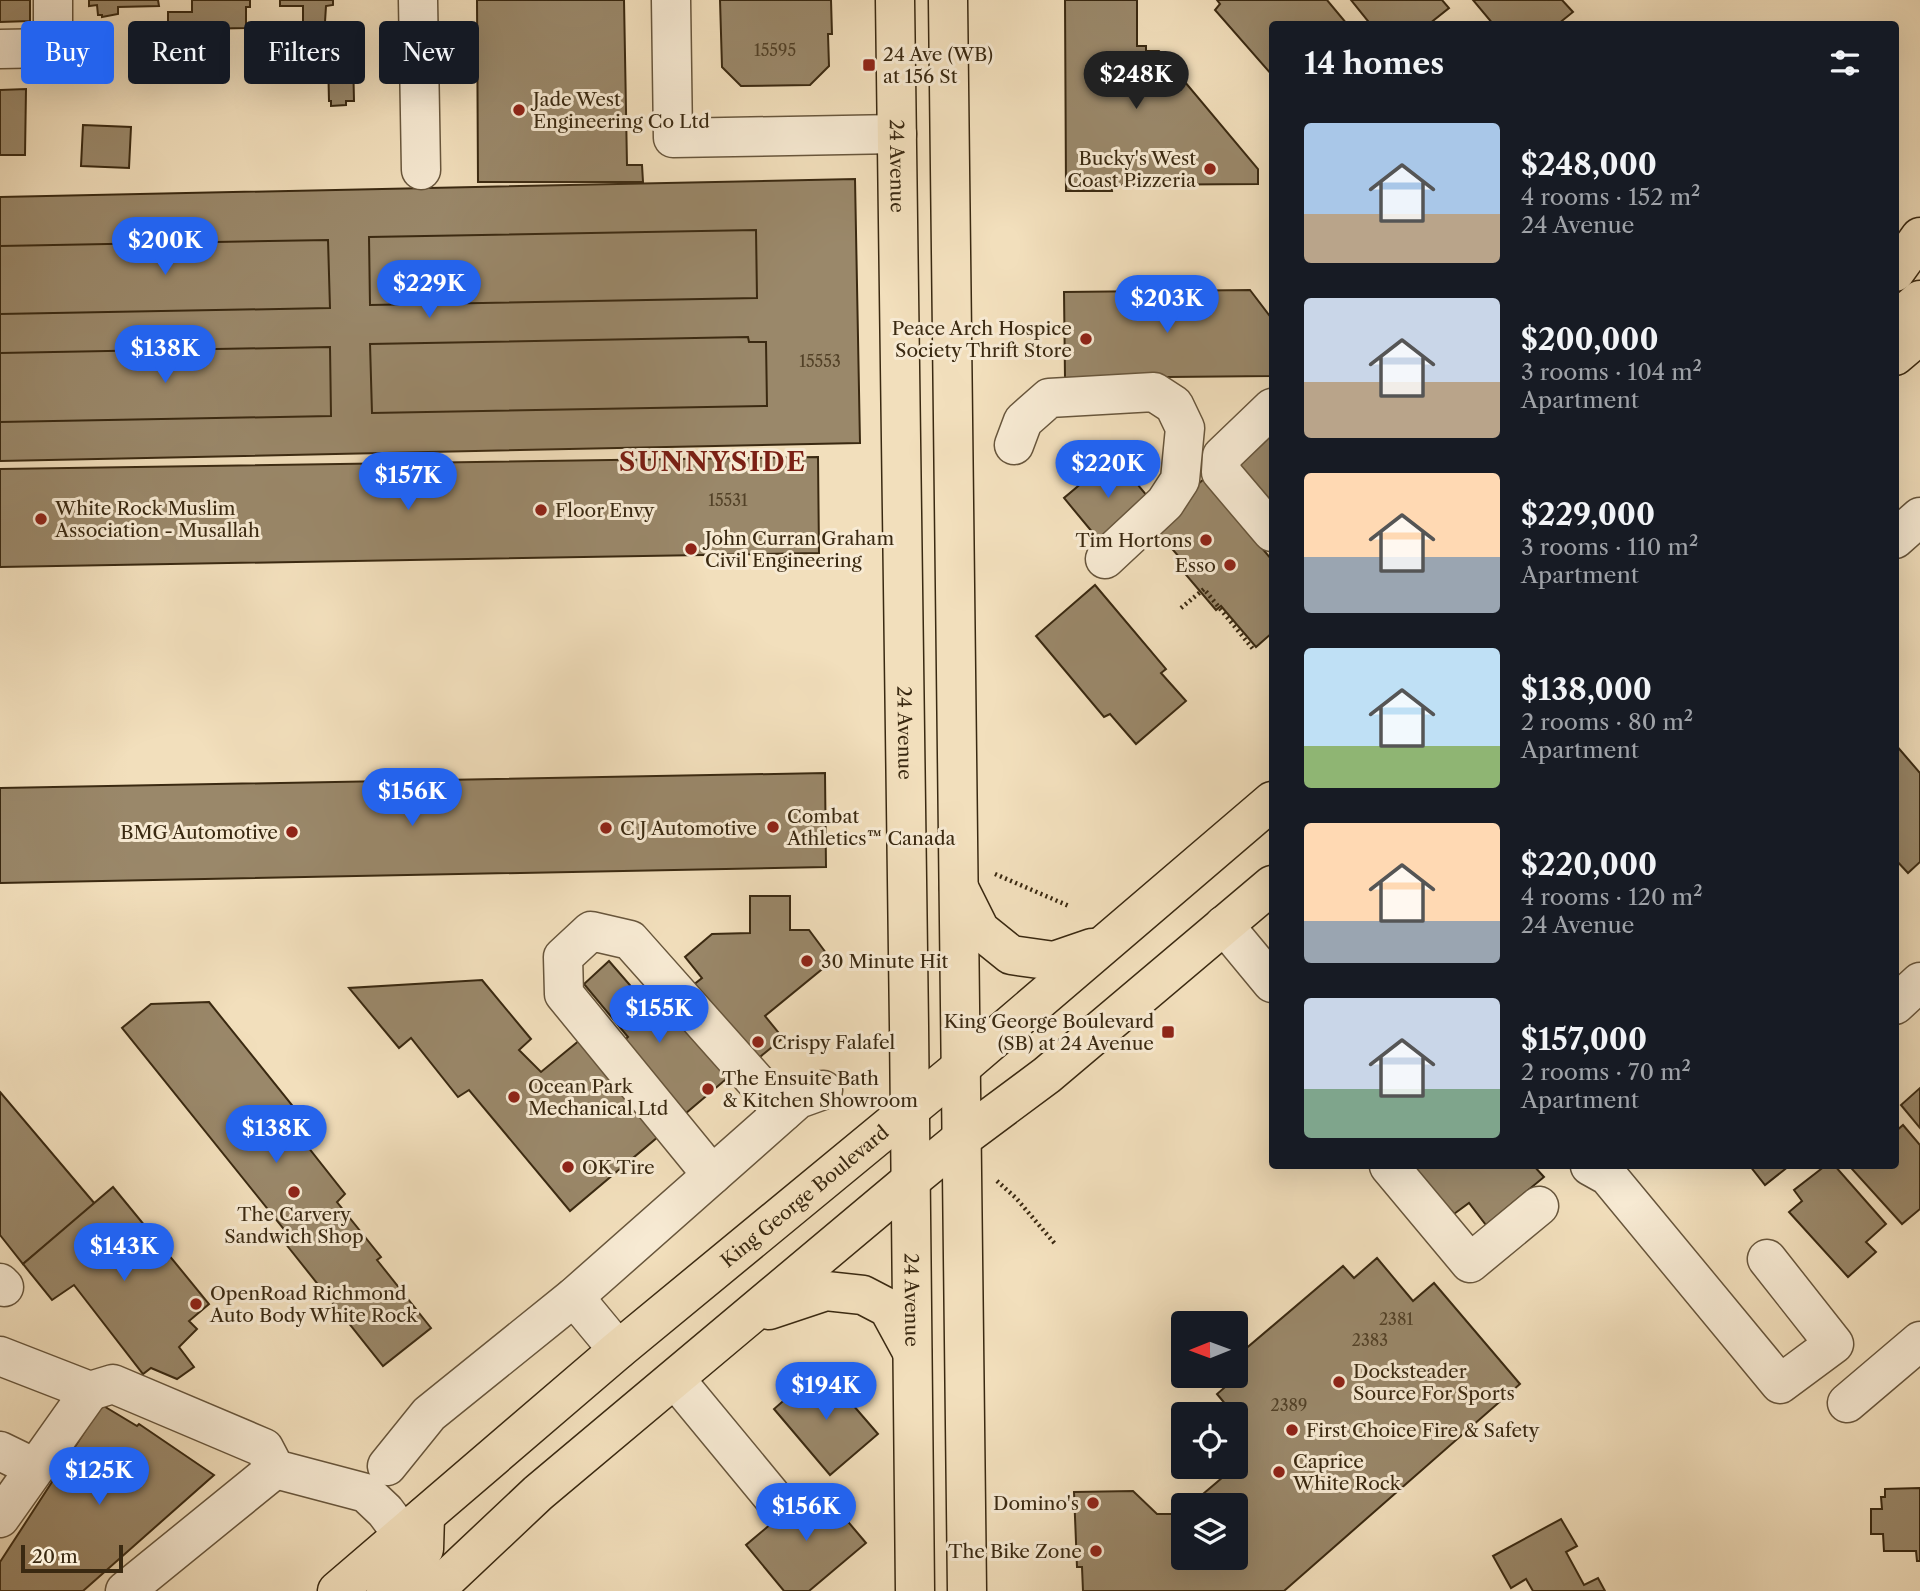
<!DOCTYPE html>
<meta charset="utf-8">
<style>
:root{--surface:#171b24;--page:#20242c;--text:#f1f3f6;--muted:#9ea1a6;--accent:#2563eb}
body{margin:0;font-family:"Libre Caslon Text",serif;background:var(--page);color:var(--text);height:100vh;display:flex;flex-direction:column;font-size:26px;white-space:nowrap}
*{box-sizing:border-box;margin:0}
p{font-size:23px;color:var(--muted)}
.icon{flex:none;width:38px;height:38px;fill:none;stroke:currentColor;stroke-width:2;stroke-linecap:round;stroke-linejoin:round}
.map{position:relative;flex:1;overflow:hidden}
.details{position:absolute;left:1269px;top:21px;width:630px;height:1148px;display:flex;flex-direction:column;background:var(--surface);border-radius:7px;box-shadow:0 7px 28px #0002}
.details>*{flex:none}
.guide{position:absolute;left:21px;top:21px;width:665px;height:63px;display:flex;gap:14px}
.needle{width:46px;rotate:269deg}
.tools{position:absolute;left:1171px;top:1311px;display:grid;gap:14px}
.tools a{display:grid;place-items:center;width:77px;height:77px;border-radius:7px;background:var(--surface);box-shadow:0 7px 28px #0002;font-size:35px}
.scale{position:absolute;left:21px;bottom:18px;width:102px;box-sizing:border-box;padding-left:7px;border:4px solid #3a2911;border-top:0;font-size:19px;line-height:24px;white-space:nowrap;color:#3a2911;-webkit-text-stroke:5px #f7ead3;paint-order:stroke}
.price{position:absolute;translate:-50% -60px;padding:0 16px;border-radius:24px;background:var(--accent);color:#fff;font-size:23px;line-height:46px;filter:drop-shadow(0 2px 4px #0008)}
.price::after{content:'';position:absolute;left:50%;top:42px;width:21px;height:16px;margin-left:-10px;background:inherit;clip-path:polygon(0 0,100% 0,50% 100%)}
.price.active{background:#222;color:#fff}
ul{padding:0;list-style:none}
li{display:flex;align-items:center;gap:21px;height:175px;padding:0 35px}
li span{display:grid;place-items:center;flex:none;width:196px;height:140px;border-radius:7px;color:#555}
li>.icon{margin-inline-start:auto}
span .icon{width:84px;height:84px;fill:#fffc;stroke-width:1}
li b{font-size:30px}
h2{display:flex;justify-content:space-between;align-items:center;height:84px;padding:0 35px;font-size:30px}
.tag{padding:0 24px;border-radius:7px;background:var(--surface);box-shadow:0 7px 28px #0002;font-size:24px;line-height:63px}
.tag.active{background:var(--accent);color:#fff}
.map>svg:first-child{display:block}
</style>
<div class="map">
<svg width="1920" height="1591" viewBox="0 0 1920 1591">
<rect width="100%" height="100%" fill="#f2dfbc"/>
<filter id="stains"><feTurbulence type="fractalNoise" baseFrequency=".00286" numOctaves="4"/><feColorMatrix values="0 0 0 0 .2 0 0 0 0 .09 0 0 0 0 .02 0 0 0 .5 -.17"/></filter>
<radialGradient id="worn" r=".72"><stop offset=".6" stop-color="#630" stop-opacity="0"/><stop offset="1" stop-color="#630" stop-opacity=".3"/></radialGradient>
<g fill="#9a886a" stroke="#3a2911" stroke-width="2">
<polygon points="0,0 30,0 30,21 0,22"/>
<polygon points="89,0 158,0 159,6 118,7 118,14 102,17 102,15 98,15 97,5 89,6"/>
<polygon points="192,0 250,0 250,7 246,7 246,28 199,29 199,53 188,53 188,56 168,57 168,12 192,12"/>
<polygon points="280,0 333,0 333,5 326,6 325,22 303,22 303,6 280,6"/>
<polygon points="477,0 624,0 627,165 642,165 643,182 478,182"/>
<polygon points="720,0 831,0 832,34 828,34 829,66 810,85 741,86 722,67"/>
<polygon points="1065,0 1137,0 1137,46 1146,46 1146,51 1159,51 1258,169 1258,184 1111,185 1112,191 1066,191"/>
<polygon points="1217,0 1327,0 1347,24 1272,24 1272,75 1215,10 1220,4"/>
<polygon points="1351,0 1442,0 1449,8 1429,24 1364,24 1368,21"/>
<polygon points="1473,0 1562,0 1573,12 1558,24 1493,24"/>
<polygon points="353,57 354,101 346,101 346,105 331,106 331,101 329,101 328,58"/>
<polygon points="26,89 25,155 0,155 0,90"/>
<polygon points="83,125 131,127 129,168 81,166"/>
<polygon points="855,179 860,443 0,461 0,197"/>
<polygon points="756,230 757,298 370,305 369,237"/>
<polygon points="328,240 330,308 0,314 0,246"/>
<polygon points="1250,290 1272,319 1272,376 1065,378 1064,292"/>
<polygon points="748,337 749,342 766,342 767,406 372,413 370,344"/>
<polygon points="330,347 331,416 0,422 0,353"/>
<polygon points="1272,423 1272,518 1232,463"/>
<polygon points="1114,456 1153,503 1103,545 1064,498"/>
<polygon points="818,457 819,553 0,567 0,469"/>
<polygon points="1204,479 1272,560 1272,633 1256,647 1221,606 1216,610 1181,569 1186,565 1151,524"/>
<polygon points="1095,585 1166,669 1161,673 1186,701 1136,744 1110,714 1104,717 1036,636"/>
<polygon points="1895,744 1920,773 1920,862 1908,873 1895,859"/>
<polygon points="825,773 826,867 0,883 0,788"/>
<polygon points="750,896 790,896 790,930 809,930 832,961 765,1016 783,1038 755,1061 692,986 702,978 685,957 712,934 750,933"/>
<polygon points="609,961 668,1029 683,1017 731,1075 679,1119 617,1047 628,1037 584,984"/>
<polygon points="482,980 531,1039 519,1050 541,1072 586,1035 659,1136 570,1211 469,1090 458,1097 411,1038 399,1048 349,988"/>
<polygon points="209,1002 308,1125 297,1133 345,1194 337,1202 381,1257 377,1260 431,1328 383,1366 285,1243 291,1238 122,1028 151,1004"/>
<polygon points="1920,1088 1920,1128 1901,1105"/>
<polygon points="0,1092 95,1204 23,1264 0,1235"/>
<polygon points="1903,1125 1920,1145 1920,1209 1902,1224 1852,1169 1856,1166 1895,1166 1895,1132"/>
<polygon points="1412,1166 1534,1166 1544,1177 1486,1225 1469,1203 1454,1214"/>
<polygon points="1750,1166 1789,1166 1765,1185"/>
<polygon points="1825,1166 1835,1166 1886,1224 1866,1242 1876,1252 1848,1277 1789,1212 1802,1201 1794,1190"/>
<polygon points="113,1187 209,1304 189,1321 197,1329 179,1347 194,1367 177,1379 151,1368 143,1374 74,1285 52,1300 23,1264"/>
<polygon points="1377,1258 1413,1301 1434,1283 1520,1384 1284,1591 1083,1591 1082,1567 1077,1567 1074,1492 1133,1491 1157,1514 1180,1514 1183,1512 1183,1558 1236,1558 1236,1505 1190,1505 1236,1466 1237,1418 1217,1394 1240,1374 1236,1368 1236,1357 1343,1266 1354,1278"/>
<polygon points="821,1368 878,1434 830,1475 774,1409"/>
<polygon points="102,1405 137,1426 139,1424 214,1475 83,1591 0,1591 0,1562"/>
<polygon points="817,1485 866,1543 809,1591 784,1591 746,1545"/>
<polygon points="1920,1488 1920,1561 1917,1561 1916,1551 1884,1551 1883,1534 1871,1534 1871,1509 1882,1509 1881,1497 1885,1497 1885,1489"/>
<polygon points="1561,1519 1577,1546 1566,1552 1584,1585 1598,1578 1605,1591 1533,1591 1526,1579 1511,1588 1493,1556"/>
</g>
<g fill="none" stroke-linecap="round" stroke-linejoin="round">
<g stroke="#68563c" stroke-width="41">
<g id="minor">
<polyline points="418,0 421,170"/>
<polyline points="671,0 673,138 897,134"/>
<polyline points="0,49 53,48 53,0"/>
<polyline points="1272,408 1222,456 1221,472 1272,532"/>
<polyline points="1014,445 1023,421 1049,398 1154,392 1174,405 1185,428 1180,480 1165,503 1105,559"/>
<polyline points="1895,539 1920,517"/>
<polyline points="1224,925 1272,983"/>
<polyline points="1895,1005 1920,982"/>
<polyline points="1389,1166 1470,1263 1539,1206"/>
<polyline points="1590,1166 1608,1176 1780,1384 1834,1344 1767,1259"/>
<polyline points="712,1175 564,994 563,957 591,931 630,940 783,1112"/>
<polyline points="0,1283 4,1287"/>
<polyline points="574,1297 618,1350"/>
<polyline points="0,1356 90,1391 113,1384 264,1448 275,1469 366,1493 385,1511 403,1535"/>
<polyline points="675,1379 775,1500"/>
<polyline points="1847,1403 1920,1341"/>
<polyline points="0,1451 35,1468"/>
<polyline points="387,1466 429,1414 574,1297 798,1099 823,1090"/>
<polyline points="0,1518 90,1391"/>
<polyline points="125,1591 275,1469"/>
</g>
</g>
<g stroke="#3a2911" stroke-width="41">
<g id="major">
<path id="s1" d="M895,0L909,1026L915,1591"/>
<polyline points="948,0 967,1591"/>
<polyline points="1895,272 1920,237"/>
<polyline points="1895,322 1920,300"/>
<polyline points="1895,356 1920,335"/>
<polyline points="959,888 980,930 1011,955 1054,961 1092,948"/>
<polyline points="769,1310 826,1291 863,1295 888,1308 912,1352"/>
<path id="s2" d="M337,1591L618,1350L960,1068L1272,801"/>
<polyline points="386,1591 402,1578 424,1549 425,1516"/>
<polyline points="434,1591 538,1493 911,1180 961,1139 1047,1075 1272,885"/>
</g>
</g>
<g stroke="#3a2911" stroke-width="4.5" stroke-dasharray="2 3.5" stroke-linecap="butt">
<polyline points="1181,608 1204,589 1253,649"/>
<polyline points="995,874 1069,906"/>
<polyline points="997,1181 1016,1198 1056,1245"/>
</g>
<use href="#minor" stroke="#f7ead3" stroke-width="38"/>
<use href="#major" stroke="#f2dfbc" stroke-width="38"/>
</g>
<g fill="#8f2418" stroke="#f7ead3" stroke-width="2.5">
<rect x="862" y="58" width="14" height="14" rx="3.5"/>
<circle cx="519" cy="110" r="7"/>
<circle cx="1210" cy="169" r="7"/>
<circle cx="1086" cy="339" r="7"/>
<circle cx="541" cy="510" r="7"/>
<circle cx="41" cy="519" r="7"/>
<circle cx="1206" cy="540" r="7"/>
<circle cx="691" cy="549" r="7"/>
<circle cx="1230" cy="565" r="7"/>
<circle cx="773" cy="827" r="7"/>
<circle cx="606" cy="828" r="7"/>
<circle cx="292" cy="832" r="7"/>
<circle cx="807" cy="961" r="7"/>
<rect x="1161" y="1025" width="14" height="14" rx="3.5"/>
<circle cx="758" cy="1042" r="7"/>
<circle cx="708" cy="1089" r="7"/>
<circle cx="514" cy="1097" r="7"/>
<circle cx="568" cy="1167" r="7"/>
<circle cx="294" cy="1192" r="7"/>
<circle cx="196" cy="1304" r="7"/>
<circle cx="1339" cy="1382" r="7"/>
<circle cx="1292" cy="1430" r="7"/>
<circle cx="1279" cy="1472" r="7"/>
<circle cx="1093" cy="1503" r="7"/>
<circle cx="1096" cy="1551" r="7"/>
</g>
<g text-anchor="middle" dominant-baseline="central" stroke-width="6" stroke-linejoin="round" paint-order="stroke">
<g font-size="16" fill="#524127">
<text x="775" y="50">15595</text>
<text x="820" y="361">15553</text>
<text x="728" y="500">15531</text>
<text x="1396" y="1319">2381</text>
<text x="1370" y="1340">2383</text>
<text x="1289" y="1405">2389</text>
</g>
<g font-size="19" fill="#3a2911" stroke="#f7ead3" text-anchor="start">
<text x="883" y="54">24 Ave (WB)<tspan x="883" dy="22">at 156 St</tspan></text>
<text x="533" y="99">Jade West<tspan x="533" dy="22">Engineering Co Ltd</tspan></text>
<text x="1196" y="158" text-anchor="end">Bucky's West<tspan x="1196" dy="22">Coast Pizzeria</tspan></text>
<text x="1072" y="328" text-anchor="end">Peace Arch Hospice<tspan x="1072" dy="22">Society Thrift Store</tspan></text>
<text x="55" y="508">White Rock Muslim<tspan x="55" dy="22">Association - Musallah</tspan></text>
<text x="555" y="510">Floor Envy</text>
<text x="705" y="538">John Curran Graham<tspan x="705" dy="22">Civil Engineering</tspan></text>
<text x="1192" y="540" text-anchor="end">Tim Hortons</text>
<text x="1216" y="565" text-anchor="end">Esso</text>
<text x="787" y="816">Combat<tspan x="787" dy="22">Athletics™ Canada</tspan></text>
<text x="620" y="828">C J Automotive</text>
<text x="278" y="832" text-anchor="end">BMG Automotive</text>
<text x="821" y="961">30 Minute Hit</text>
<text x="1154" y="1021" text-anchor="end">King George Boulevard<tspan x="1154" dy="22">(SB) at 24 Avenue</tspan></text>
<text x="772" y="1042">Crispy Falafel</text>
<text x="722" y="1078">The Ensuite Bath<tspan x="722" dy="22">&amp; Kitchen Showroom</tspan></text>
<text x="528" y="1086">Ocean Park<tspan x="528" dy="22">Mechanical Ltd</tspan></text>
<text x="582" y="1167">OK Tire</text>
<text x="294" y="1214" text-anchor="middle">The Carvery<tspan x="294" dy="22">Sandwich Shop</tspan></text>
<text x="210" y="1293">OpenRoad Richmond<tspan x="210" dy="22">Auto Body White Rock</tspan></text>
<text x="1353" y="1371">Docksteader<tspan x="1353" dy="22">Source For Sports</tspan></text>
<text x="1306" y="1430">First Choice Fire &amp; Safety</text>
<text x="1293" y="1461">Caprice<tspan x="1293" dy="22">White Rock</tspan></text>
<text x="1079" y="1503" text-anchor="end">Domino's</text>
<text x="1082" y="1551" text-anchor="end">The Bike Zone</text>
</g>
<g font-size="19" fill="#3a2911" stroke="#f7ead3">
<text stroke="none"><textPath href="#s1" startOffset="166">24 Avenue</textPath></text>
<text stroke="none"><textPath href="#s1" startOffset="733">24 Avenue</textPath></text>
<text stroke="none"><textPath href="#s2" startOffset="612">King George Boulevard</textPath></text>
<text stroke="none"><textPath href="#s1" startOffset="1300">24 Avenue</textPath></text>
</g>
<g font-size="26" font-weight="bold" letter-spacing="2" fill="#7a1f14" stroke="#f7ead3">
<text x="713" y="462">SUNNYSIDE</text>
</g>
</g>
<rect width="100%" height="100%" filter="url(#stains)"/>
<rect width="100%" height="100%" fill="url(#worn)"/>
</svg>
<div class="tools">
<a><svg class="needle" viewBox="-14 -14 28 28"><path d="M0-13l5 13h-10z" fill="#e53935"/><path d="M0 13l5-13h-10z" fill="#9ea1a6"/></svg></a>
<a><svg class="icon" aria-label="locate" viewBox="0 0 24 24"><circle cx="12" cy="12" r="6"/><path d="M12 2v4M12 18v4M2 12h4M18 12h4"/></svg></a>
<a><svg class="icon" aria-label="layers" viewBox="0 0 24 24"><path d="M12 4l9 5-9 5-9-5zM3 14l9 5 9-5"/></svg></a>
</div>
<div class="scale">20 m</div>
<b class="price active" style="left:1136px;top:111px">$248K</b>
<b class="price" style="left:165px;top:277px">$200K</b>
<b class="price" style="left:429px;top:320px">$229K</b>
<b class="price" style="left:1167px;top:335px">$203K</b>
<b class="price" style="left:165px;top:385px">$138K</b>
<b class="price" style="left:1108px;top:500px">$220K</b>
<b class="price" style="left:408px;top:512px">$157K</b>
<b class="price" style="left:412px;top:828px">$156K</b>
<b class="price" style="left:659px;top:1045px">$155K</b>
<b class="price" style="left:276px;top:1165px">$138K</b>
<b class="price" style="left:124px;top:1283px">$143K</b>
<b class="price" style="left:826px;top:1422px">$194K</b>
<b class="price" style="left:99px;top:1507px">$125K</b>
<b class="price" style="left:806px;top:1543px">$156K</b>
<div class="guide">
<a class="tag active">Buy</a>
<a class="tag">Rent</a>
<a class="tag">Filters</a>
<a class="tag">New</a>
</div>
<section class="details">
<h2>14 homes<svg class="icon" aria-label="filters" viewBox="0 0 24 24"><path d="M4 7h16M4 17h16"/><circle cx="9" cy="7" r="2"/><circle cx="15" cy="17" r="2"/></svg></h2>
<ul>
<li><span style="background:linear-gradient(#a9c7e8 65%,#b9a48a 0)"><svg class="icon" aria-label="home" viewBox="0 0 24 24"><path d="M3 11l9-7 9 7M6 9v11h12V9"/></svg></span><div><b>$248,000</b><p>4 rooms · 152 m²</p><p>24 Avenue</p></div></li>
<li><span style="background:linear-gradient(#c9d6e8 60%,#b9a48a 0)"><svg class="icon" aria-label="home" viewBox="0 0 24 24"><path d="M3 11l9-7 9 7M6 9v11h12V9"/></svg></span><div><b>$200,000</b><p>3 rooms · 104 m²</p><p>Apartment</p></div></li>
<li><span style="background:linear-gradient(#ffd9b3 60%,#9aa5b1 0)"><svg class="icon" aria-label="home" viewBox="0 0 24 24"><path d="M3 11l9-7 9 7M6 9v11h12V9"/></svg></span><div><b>$229,000</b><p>3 rooms · 110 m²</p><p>Apartment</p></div></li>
<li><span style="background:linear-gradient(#bfe0f5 70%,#8fb573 0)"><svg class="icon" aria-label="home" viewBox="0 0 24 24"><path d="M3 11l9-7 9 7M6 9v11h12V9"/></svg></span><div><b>$138,000</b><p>2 rooms · 80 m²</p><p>Apartment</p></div></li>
<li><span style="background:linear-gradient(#ffd9b3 70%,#9aa5b1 0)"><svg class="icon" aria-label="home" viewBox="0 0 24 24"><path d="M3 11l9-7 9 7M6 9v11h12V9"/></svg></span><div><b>$220,000</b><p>4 rooms · 120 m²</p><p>24 Avenue</p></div></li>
<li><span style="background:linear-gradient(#c9d6e8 65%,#7fa58c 0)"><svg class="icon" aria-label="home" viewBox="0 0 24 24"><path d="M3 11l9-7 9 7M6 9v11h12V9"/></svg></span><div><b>$157,000</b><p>2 rooms · 70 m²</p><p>Apartment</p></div></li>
</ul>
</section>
</div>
